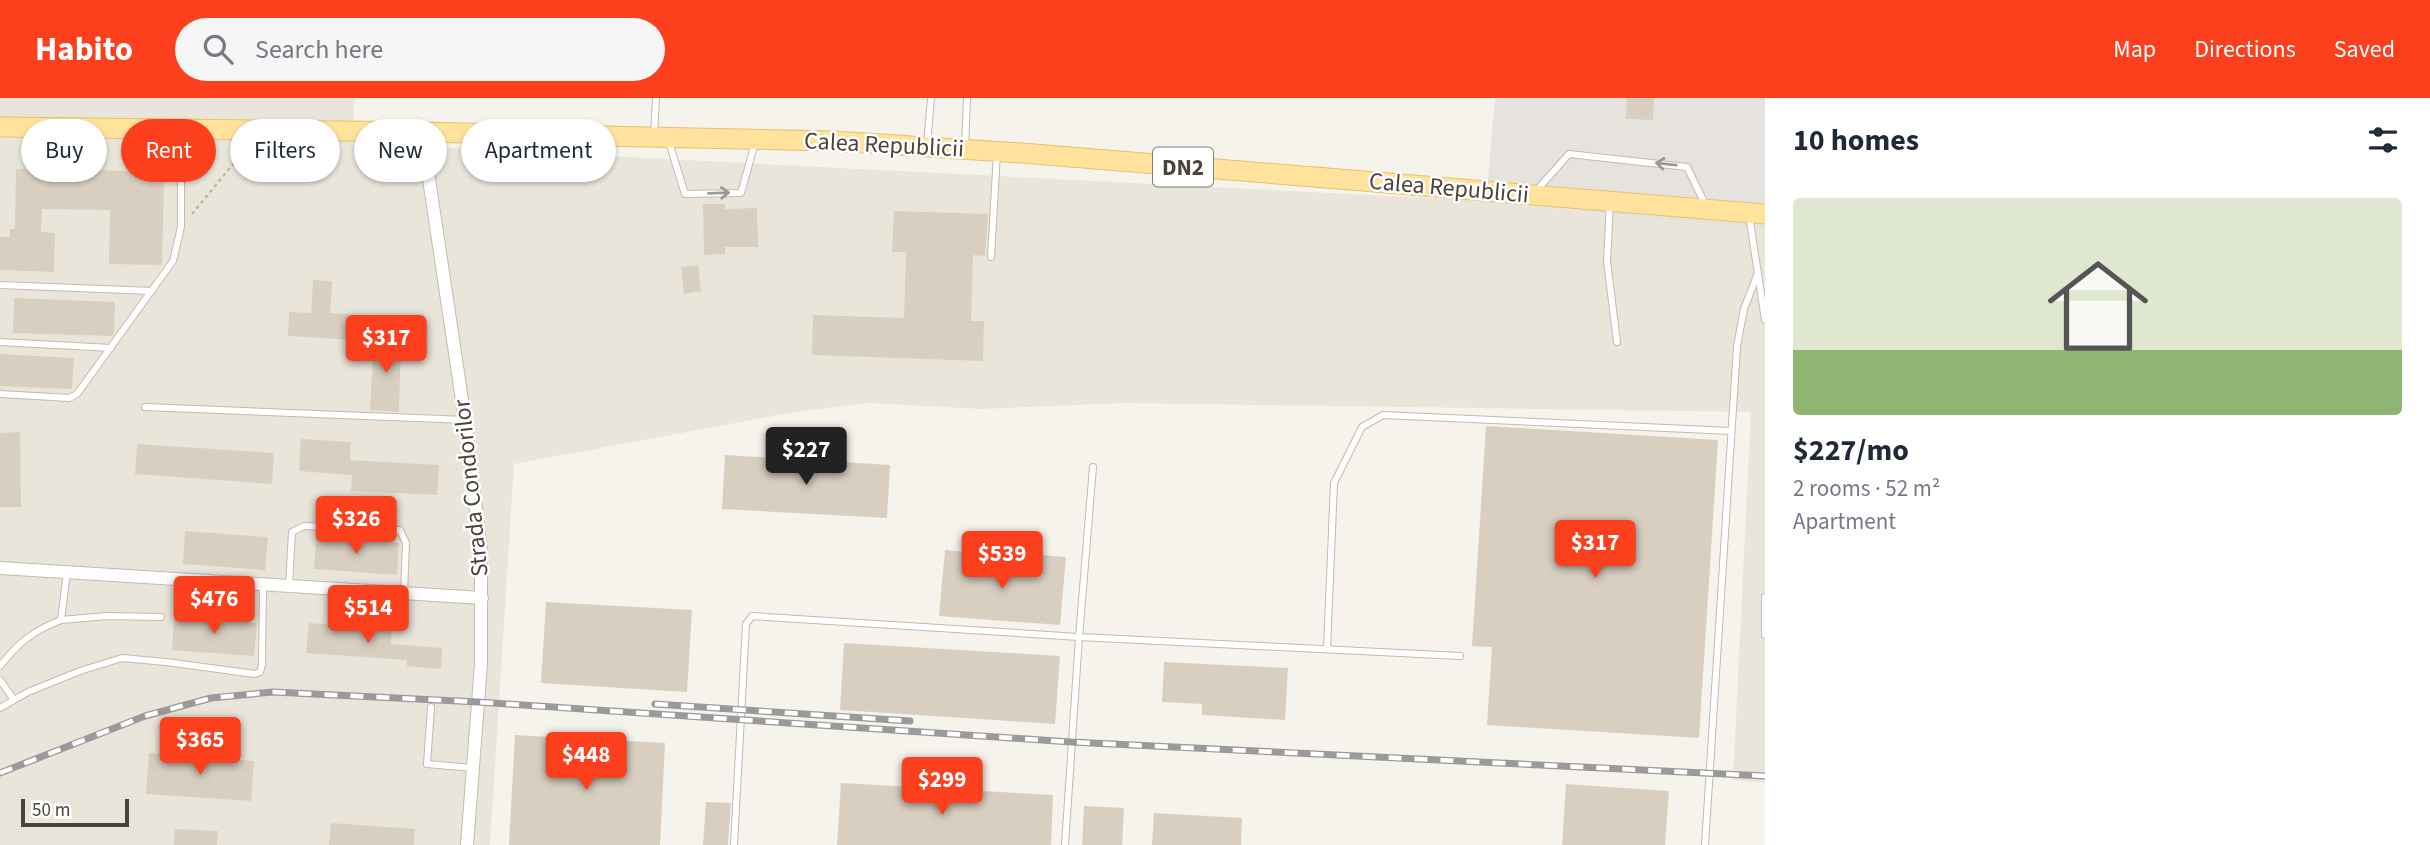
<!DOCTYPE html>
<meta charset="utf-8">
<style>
:root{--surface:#fff;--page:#f6f6f7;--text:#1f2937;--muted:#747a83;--accent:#fc3f1d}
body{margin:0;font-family:"Source Sans 3",sans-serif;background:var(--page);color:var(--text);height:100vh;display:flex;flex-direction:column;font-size:26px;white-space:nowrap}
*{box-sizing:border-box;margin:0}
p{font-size:23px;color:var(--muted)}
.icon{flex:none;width:38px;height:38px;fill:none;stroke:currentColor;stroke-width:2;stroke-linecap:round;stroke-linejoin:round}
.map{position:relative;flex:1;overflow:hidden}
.sheet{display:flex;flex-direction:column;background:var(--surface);width:665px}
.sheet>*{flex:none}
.top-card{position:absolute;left:21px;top:21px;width:665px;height:63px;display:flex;gap:14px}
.scale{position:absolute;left:21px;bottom:18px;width:108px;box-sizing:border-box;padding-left:7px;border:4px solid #4b4439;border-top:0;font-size:19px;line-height:24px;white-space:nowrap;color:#4b4439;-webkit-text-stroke:5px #fff;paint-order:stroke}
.price{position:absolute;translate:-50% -60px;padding:0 16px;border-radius:7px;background:var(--accent);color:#fff;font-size:23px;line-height:46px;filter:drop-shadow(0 2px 4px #0008)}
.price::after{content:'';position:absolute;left:50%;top:42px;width:21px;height:16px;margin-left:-10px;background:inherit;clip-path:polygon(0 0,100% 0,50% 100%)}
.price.on{background:#222;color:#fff}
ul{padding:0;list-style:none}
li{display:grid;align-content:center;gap:14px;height:371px;padding:0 28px}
li span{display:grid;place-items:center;height:217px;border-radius:7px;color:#555}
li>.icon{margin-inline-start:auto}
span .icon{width:126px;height:126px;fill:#fffc;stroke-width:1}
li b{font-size:30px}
h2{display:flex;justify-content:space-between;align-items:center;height:84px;padding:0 28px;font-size:30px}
.pill{padding:0 24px;border-radius:32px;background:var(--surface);box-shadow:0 2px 5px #0004;font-size:24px;line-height:63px}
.pill.on{background:var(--accent);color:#fff}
header{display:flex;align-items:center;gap:42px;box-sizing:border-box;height:98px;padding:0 35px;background:var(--accent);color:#fff}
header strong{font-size:33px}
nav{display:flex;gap:38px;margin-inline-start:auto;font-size:24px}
.search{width:490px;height:63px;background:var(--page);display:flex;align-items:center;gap:18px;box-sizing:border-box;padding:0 24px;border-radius:38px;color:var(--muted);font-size:26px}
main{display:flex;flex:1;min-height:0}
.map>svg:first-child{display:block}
</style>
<header>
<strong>Habito</strong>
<div class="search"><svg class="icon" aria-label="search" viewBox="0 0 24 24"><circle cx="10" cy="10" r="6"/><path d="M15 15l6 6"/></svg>Search here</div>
<nav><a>Map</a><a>Directions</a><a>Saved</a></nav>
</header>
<main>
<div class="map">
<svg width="1765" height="747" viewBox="0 0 1765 747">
<rect width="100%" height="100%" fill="#f6f3ec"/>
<polygon fill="#eae5da" points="0,0 354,0 352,45 1486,103 1765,132 1765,685 1733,682 1751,314 1123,305 982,311 866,305 789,315 514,366 490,747 0,747"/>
<polygon fill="#e6e2dd" points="1495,0 1765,0 1765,132 1486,103"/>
<g fill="#d8cfc1">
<polygon points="1627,0 1654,0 1653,22 1626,21"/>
<polygon points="16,71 143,73 143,79 156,75 164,81 162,167 109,166 110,112 42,111 41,134 55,135 54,174 0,172 0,139 10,139 10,131 15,131"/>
<polygon points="703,106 725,106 725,111 757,110 758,149 725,149 725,156 704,157"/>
<polygon points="894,113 988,116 985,158 973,157 971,223 984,223 983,263 812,257 813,217 904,220 906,154 892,154"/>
<polygon points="698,167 701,193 684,196 681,169"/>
<polygon points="313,182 332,183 330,215 375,218 373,243 288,238 289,214 311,215"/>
<polygon points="14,200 115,204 114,235 112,238 13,235"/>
<polygon points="374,240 401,241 399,314 370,312"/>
<polygon points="0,256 74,260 72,291 0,288"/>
<polygon points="1486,328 1718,342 1699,640 1487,627 1492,549 1472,548"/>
<polygon points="20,334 21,409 0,409 0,335"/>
<polygon points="301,341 351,344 350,362 439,367 437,397 351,393 352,377 299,373"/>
<polygon points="137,346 274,355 272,386 135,376"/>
<polygon points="725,357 890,367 887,420 722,411"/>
<polygon points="185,433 268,439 265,472 183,466"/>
<polygon points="316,439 399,445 397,477 314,471"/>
<polygon points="945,452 969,454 968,468 1040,474 1042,457 1066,459 1060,527 939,518"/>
<polygon points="546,504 692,512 687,594 541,585"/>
<polygon points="174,518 257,525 254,558 172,552"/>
<polygon points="309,525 392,531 391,546 442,550 441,571 407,568 407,562 306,555"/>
<polygon points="844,545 1060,558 1055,626 840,612"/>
<polygon points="1164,564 1288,570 1285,622 1202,617 1202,606 1162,604"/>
<polygon points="515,637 665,645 660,747 509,747"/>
<polygon points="149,655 254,663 251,703 146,696"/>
<polygon points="841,685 1053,697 1051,747 837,747"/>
<polygon points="1566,686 1669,693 1665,747 1562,747"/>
<polygon points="706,704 731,705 728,747 703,747"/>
<polygon points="1084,708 1124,710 1122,747 1082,747"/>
<polygon points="1154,715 1242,720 1241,747 1152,747"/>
<polygon points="331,725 415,731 414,747 329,747"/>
<polygon points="175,731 218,733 217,747 174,747"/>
</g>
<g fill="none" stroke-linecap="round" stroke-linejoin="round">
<g stroke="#c2bbae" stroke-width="8">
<g id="lane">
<polyline points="654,37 656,0"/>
<polyline points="668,41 685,96 741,95 755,45"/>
<polyline points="927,47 931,0"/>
<polyline points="965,49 967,0"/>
<polyline points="1536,93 1569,56 1687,69 1705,106"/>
<polyline points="1610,105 1607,163 1617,244"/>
<polyline points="1749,117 1765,222"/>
<polyline points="991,159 997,55"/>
<polyline points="0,187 152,193"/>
<polyline points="0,244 111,250"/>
<polyline points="0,296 69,300 77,296 173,163 181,129 181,71"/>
<polyline points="145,309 465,322"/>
<polyline points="289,488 292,434 304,428 400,432 406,445 404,495"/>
<polyline points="1765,499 1765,537"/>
<polyline points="61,522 107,518 161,519"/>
<polyline points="1327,551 1334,385 1362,329 1383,317 1731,333"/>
<path d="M0,568C19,544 33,533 61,522L67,474"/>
<polyline points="0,582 14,602"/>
<polyline points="431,609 427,666 473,670"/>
<polyline points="0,610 28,594 80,573 122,560 166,564 255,576 260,574 262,567 263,486"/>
<polyline points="734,747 746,526 752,518 1079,539 1460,558"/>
<polyline points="1065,747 1079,539 1093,369"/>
<polyline points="1705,747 1737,248 1744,211 1758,175"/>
</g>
</g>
<g stroke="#c2bbae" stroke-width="14">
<g id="street">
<polyline points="422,34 465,322 481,453 481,566 467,747"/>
<polyline points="0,470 482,500"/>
</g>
</g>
<g stroke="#e6c16a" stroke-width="21">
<polyline id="primary" points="0,29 422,34 833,43 1022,55 1765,116"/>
</g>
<polyline stroke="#c4b79f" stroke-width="2.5" stroke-dasharray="3.5 3.5" stroke-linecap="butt" points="192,116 248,48"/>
<use href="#lane" stroke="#fff" stroke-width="6"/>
<use href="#street" stroke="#fff" stroke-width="12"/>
<use href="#primary" stroke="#ffe39c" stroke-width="19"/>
<g stroke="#9a9a9a" stroke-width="7">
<g id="rail">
<polyline points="655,606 910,623"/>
<polyline points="0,675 145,618 211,600 273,594 478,604 1071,644 1765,678"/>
</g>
</g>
<use href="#rail" stroke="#fff" stroke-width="4.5" stroke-dasharray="13" stroke-linecap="butt"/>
</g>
<defs><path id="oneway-shaft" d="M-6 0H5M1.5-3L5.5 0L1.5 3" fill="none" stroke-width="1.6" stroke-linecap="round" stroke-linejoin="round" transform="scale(1.75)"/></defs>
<g stroke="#9c9892">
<use href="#oneway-shaft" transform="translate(1666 66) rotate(-174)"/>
<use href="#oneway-shaft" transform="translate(719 95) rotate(-2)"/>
</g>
<g text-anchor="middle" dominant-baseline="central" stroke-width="5" stroke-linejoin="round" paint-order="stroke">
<rect fill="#fff" stroke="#817c74" stroke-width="2" x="1153" y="49.5" width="60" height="39" rx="5"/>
<g font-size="23" font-weight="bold" fill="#4b4439">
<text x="1183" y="69">DN2</text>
</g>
<g font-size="24" fill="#4b4439" stroke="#fff">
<text transform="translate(884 47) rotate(3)">Calea Republicii</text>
<text transform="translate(1449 90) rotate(5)">Calea Republicii</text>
<text transform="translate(471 390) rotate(-96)">Strada Condorilor</text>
</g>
</g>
</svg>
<div class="scale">50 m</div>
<b class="price" style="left:386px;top:277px">$317</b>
<b class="price on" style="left:806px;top:389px">$227</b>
<b class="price" style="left:356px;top:458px">$326</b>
<b class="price" style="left:1595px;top:482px">$317</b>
<b class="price" style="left:1002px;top:493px">$539</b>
<b class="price" style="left:214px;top:538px">$476</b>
<b class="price" style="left:368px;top:547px">$514</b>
<b class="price" style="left:200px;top:679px">$365</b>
<b class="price" style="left:586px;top:694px">$448</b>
<b class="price" style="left:942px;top:719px">$299</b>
<div class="top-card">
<a class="pill">Buy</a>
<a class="pill on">Rent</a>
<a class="pill">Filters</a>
<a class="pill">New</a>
<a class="pill">Apartment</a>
</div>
</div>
<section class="sheet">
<h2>10 homes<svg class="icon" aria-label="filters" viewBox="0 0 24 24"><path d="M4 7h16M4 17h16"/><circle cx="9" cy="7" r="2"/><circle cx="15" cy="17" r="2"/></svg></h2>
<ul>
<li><span style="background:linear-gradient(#dfe7d0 70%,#8fb573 0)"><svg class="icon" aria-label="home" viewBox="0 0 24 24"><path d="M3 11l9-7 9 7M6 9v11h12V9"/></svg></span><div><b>$227/mo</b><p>2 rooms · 52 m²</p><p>Apartment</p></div></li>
</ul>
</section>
</main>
